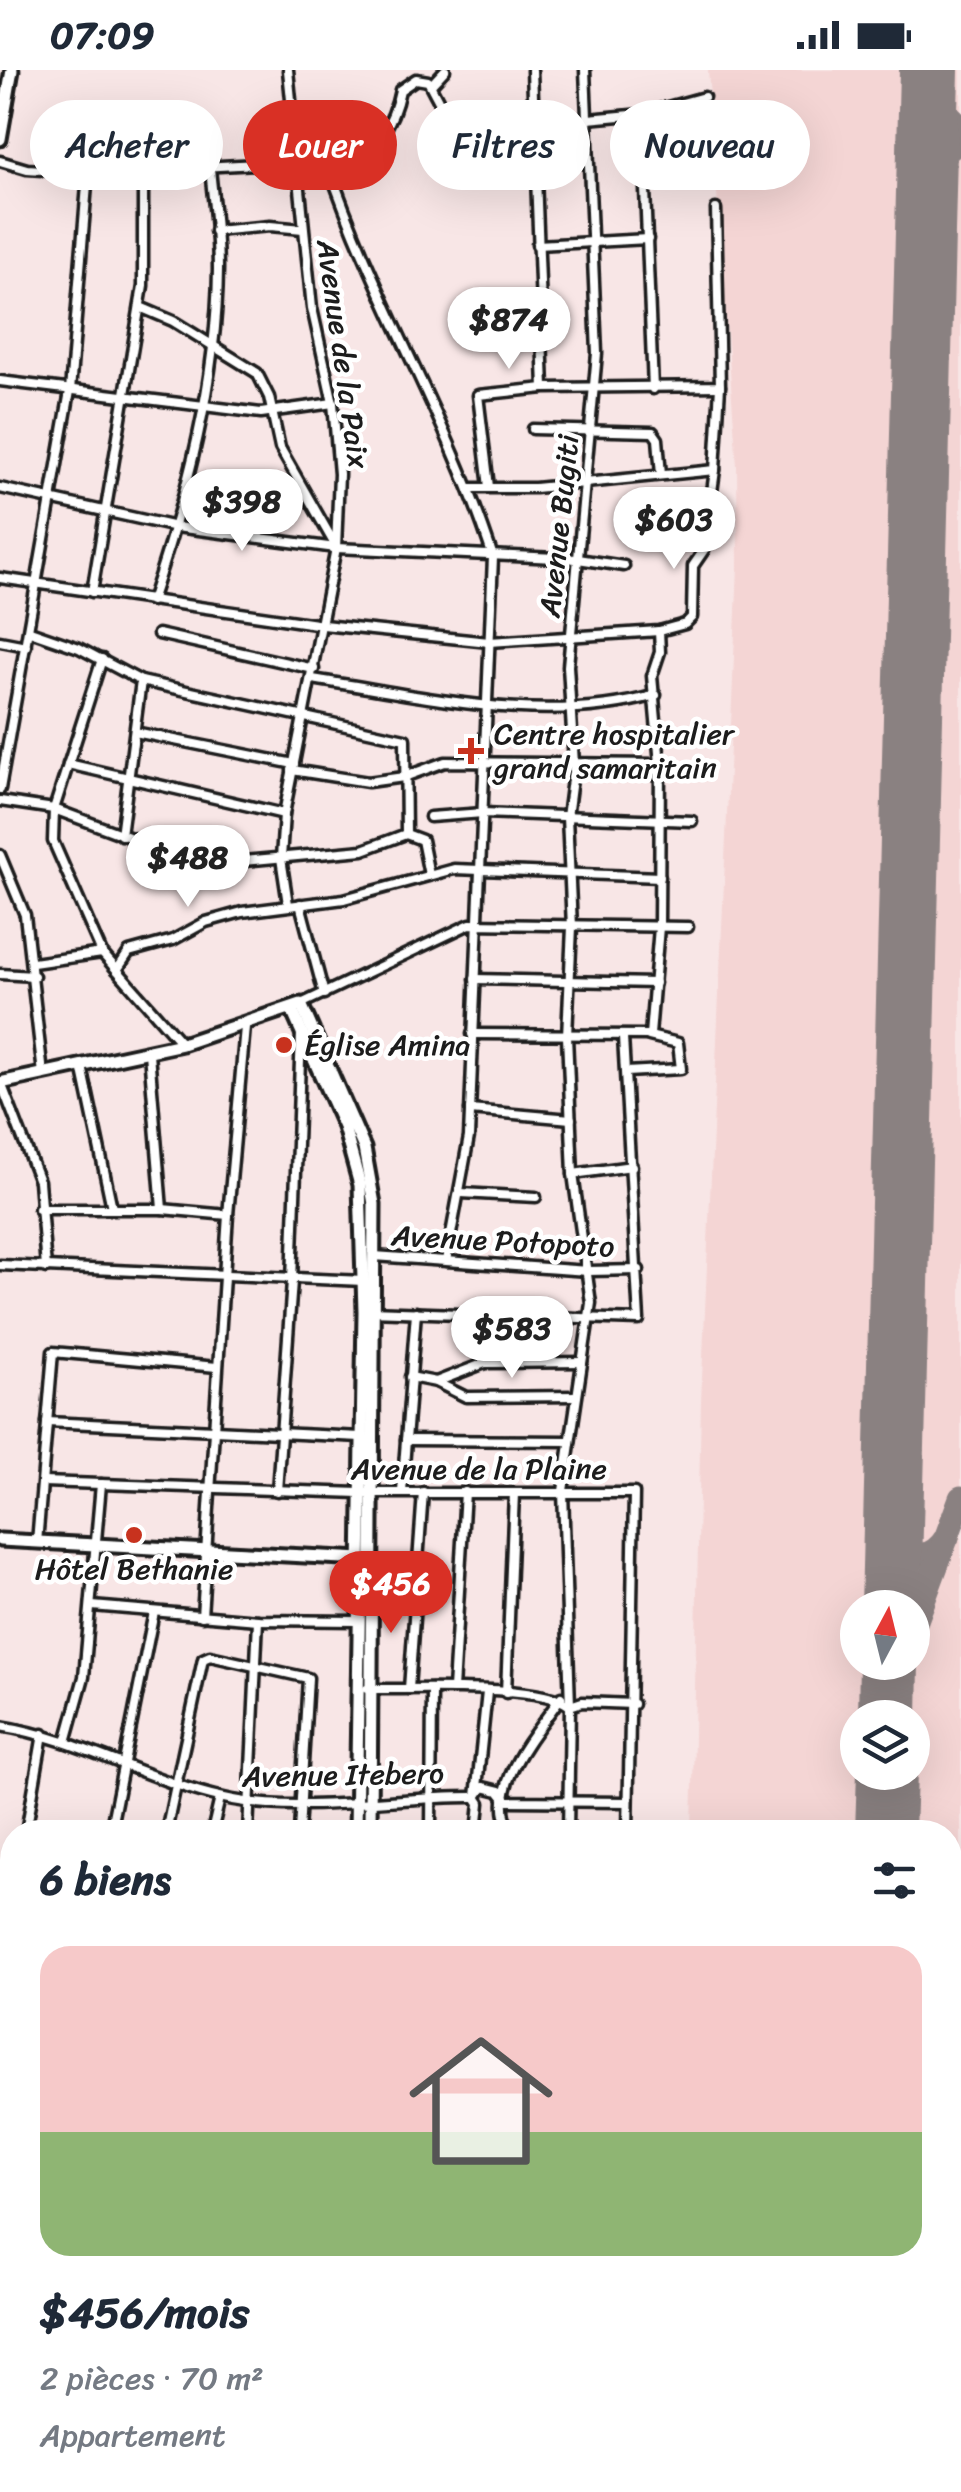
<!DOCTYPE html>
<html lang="fr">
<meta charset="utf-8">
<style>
:root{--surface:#fff;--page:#f2f2f3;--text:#1f2937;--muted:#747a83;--line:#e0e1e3;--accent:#d93025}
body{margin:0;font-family:Sriracha,sans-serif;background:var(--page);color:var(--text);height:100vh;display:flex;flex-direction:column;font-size:38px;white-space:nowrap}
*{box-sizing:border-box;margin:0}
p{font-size:32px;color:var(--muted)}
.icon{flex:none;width:55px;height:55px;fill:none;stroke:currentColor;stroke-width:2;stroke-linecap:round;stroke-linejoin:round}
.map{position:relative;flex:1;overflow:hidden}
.side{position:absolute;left:0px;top:1750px;width:962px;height:672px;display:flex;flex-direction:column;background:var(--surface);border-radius:40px 40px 0 0;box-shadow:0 10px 40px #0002}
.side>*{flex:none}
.top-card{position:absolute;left:30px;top:30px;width:902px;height:90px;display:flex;gap:20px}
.needle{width:65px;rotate:7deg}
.buttons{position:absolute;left:840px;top:1520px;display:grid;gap:20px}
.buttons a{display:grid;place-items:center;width:90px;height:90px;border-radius:50%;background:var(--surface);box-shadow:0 10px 40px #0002;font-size:50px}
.price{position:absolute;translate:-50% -85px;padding:0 22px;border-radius:35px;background:#fff;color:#222;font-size:32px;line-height:65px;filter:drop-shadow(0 2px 5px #0008)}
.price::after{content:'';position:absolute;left:50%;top:60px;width:30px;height:22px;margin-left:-15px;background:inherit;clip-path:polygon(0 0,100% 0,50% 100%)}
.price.selected{background:var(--accent);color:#fff}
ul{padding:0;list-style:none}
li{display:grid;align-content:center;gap:20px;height:530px;padding:0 40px}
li+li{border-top:2px solid var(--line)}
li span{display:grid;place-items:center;height:310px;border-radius:30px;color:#555}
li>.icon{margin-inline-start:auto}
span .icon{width:180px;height:180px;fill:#fffc;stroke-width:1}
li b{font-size:42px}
h2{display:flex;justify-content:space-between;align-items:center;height:120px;padding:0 40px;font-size:42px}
.chip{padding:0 35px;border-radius:45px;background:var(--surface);box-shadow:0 10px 40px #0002;font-size:35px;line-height:90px}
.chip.selected{background:var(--accent);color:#fff}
.status{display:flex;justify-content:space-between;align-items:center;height:70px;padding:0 50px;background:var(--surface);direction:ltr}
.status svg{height:28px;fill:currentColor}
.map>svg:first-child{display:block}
</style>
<div class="status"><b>07:09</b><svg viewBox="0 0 49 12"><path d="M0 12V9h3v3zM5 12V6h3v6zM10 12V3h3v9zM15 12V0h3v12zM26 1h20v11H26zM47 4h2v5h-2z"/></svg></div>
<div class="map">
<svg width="961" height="2422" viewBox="0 0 961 2422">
<rect width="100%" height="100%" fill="#f8e6e6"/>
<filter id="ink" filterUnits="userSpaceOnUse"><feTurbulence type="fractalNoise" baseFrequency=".01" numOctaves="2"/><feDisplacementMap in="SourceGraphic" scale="20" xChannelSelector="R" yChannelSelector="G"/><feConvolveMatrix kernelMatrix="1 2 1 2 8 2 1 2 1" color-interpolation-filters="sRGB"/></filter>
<g filter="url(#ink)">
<path fill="#f4d5d4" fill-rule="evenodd" d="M708,0H961V2422H683V2410H950V1762H692L701,1331L738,496L737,396ZM858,1538H912V1592H858ZM858,1648H912V1702H858Z"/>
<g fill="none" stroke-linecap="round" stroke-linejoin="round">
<g stroke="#8a8181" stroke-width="25">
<polyline points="929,0 934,32 961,58"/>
<polyline points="926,110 934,92 961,69"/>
<path d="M892,1463C906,1491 930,1493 947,1467"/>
<polyline points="912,1561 961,1428"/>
<polyline points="888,1635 901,1592"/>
</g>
<g stroke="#8a8181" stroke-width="60">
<polyline points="891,1538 929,0"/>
<polyline points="888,1648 889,1592"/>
<polyline points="885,1762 887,1702"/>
<polyline points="869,2422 869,2410"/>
</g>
<g stroke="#1c1c1c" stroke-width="15">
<g id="street">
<polyline points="532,0 544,318"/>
<polyline points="431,15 445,0"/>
<polyline points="642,44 653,319"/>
<path d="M0,91L27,99L88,103L351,89C380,77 394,50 400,20L416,9L428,11L447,47L449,62L642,44L704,27"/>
<path d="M328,94C373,228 450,352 493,487L469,1067L446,1191"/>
<polyline points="215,161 270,156 303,159"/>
<polyline points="537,175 648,169"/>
<polyline points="140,237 173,251 257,303 269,327 280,378 334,473"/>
<polyline points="0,311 261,343 333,333"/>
<polyline points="533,359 653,362 658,369 661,405"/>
<polyline points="489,417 478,325 544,318 720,316 716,139"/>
<polyline points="0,418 176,457 336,478 578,489 624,496"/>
<polyline points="471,418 535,418 715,400 720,316"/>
<polyline points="0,508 323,555 489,572 659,561 685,554 692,547 693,496 704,480 715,400"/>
<polyline points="92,522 143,216 143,103"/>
<path d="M151,531C187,424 217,312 218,199C218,166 213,131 210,98"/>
<polyline points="30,561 79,578 141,611 405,669 406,764"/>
<polyline points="158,564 314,599"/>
<polyline points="0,571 26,576"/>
<polyline points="102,589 54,739 53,771 102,883 182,974"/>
<path d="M312,609C425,626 544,657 656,625"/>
<polyline points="135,662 294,694"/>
<polyline points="659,667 682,666"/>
<polyline points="68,694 284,744"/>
<polyline points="292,700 368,712 404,707 445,692 660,694"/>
<polyline points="0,719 70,321 88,103"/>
<polyline points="0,731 54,739 174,784 222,793 363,780 406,764 422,770 429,805"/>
<polyline points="430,747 483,743 692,751"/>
<polyline points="121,765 141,611"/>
<polyline points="0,785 25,845 43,1004"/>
<polyline points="288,834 281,788 284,744 336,478 339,404 333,333 312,238 288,0"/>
<polyline points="300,834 324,924"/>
<polyline points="33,893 102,883"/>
<polyline points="117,900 129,882 173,870 206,852 242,842 344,829 454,799 660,807"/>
<polyline points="0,904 34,906"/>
<polyline points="475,909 655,913"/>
<polyline points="301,934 470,854 688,857"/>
<polyline points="472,964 650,965 659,857 660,694 652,606 660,582 659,561"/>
<polyline points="149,983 162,1139"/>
<polyline points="82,996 112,1138"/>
<polyline points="626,1002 681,999 678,973 649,966"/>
<polyline points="1,1013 39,1111 46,1198"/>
<polyline points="470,1040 571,1049"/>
<polyline points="573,1104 632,1096"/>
<polyline points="461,1123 536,1127"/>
<polyline points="39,1139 162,1139 228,1145"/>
<polyline points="374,1186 588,1201 639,1200"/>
<polyline points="0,1195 364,1211"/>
<polyline points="369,1241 639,1250 623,967"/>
<polyline points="410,1307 436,1312 466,1327 576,1326"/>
<polyline points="436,1312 485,1293 582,1292"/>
<polyline points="47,1352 361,1367"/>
<polyline points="406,1370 570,1371"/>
<polyline points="43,1412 360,1423 634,1423 628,1762"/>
<polyline points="277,1421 292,1211 301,963"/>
<polyline points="402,1422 416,1242"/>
<polyline points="37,1473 53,1282 217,1297"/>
<polyline points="92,1536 258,1550 357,1551"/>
<polyline points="202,1546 228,1145 245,957"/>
<path d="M367,1619C409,1620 541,1613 570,1636L582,1632L633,1634"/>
<polyline points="409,1619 423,1422"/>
<polyline points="453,1619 465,1422"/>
<polyline points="506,1623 514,1423"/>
<path d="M0,1656C78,1668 147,1711 224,1728C296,1745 399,1726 476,1727L483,1717L499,1721L507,1731L628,1732"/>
<polyline points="66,1672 84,1607 101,1414"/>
<polyline points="26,1762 43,1664"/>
<polyline points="110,1762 154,1542"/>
<polyline points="166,1762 203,1589 210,1586 308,1608 299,1762"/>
<polyline points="212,1762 220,1728"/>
<polyline points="248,1762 258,1550"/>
<polyline points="431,1762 432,1619"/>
<polyline points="477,1762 480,1733 476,1727 487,1622"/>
<path d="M511,1762C485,1717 535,1665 561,1627"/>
<polyline points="568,1762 570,1636 563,1421 591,1233 573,1104 567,966 572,857 567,747 574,694 568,596 597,283 585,0"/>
<polyline points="0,1830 12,1833"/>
<polyline points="0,1906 12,1843"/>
<polyline points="0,1989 12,1991"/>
<polyline points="0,2110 12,2109"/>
<polyline points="0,2220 12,2220"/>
<polyline points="50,2410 52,2422"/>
<polyline points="435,2410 435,2422"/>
<polyline points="612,2422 613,2410"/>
</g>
</g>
<g stroke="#1c1c1c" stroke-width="19">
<g id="secondary">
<polyline points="0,69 12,0"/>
<polyline points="291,938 344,1057 360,1115 364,1241 356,1762"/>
<polyline points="0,1013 182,974 301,934 364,1078 374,1134 370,1762"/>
<polyline points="0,1470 362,1489"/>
<polyline points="341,2422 341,2410"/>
<polyline points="356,2422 356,2410"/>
</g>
</g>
<use href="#street" stroke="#fff" stroke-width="8"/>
<use href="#secondary" stroke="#fff" stroke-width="11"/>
</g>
</g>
<g fill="#c8321e" stroke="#fff" stroke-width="4">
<path d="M466 666h10v10h10v10h-10v10h-10v-10h-10v-10h10z"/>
<circle cx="284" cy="975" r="10"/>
<circle cx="134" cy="1465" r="10"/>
</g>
<g text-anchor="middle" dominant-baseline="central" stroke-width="9" stroke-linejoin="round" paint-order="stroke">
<g font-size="30" fill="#1c1c1c" stroke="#fff">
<text transform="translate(343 284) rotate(82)">Avenue de la Paix</text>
<text transform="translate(559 456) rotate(-84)">Avenue Bugiti</text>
<text transform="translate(503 1171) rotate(3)">Avenue Potopoto</text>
<text x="479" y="1399">Avenue de la Plaine</text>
<text transform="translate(343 1705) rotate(-1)">Avenue Itebero</text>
</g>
<g font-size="30" fill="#1c1c1c" stroke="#fff" text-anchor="start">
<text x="494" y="664">Centre hospitalier<tspan x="494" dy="34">grand samaritain</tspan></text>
<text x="304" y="975">Église Amina</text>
<text x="134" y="1499" text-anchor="middle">Hôtel Bethanie</text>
</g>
</g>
</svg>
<div class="buttons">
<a><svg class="needle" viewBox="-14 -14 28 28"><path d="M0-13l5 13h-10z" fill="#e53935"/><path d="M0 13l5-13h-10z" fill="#747a83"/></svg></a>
<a><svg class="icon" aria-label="layers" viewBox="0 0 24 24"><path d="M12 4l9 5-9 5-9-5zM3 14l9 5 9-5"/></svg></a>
</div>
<b class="price" style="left:509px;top:302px">$874</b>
<b class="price" style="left:242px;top:484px">$398</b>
<b class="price" style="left:674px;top:502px">$603</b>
<b class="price" style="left:188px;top:840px">$488</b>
<b class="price" style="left:512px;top:1311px">$583</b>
<b class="price selected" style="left:391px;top:1566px">$456</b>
<div class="top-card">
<a class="chip">Acheter</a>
<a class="chip selected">Louer</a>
<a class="chip">Filtres</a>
<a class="chip">Nouveau</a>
</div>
<section class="side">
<h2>6 biens<svg class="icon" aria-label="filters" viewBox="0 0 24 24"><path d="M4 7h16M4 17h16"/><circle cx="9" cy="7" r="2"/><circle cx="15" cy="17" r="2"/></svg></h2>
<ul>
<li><span style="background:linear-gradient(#f6c9c9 60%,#8fb573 0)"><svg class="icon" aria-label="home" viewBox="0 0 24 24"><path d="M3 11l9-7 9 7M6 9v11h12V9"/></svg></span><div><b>$456/mois</b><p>2 pièces · 70 m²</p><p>Appartement</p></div></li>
</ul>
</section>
</div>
